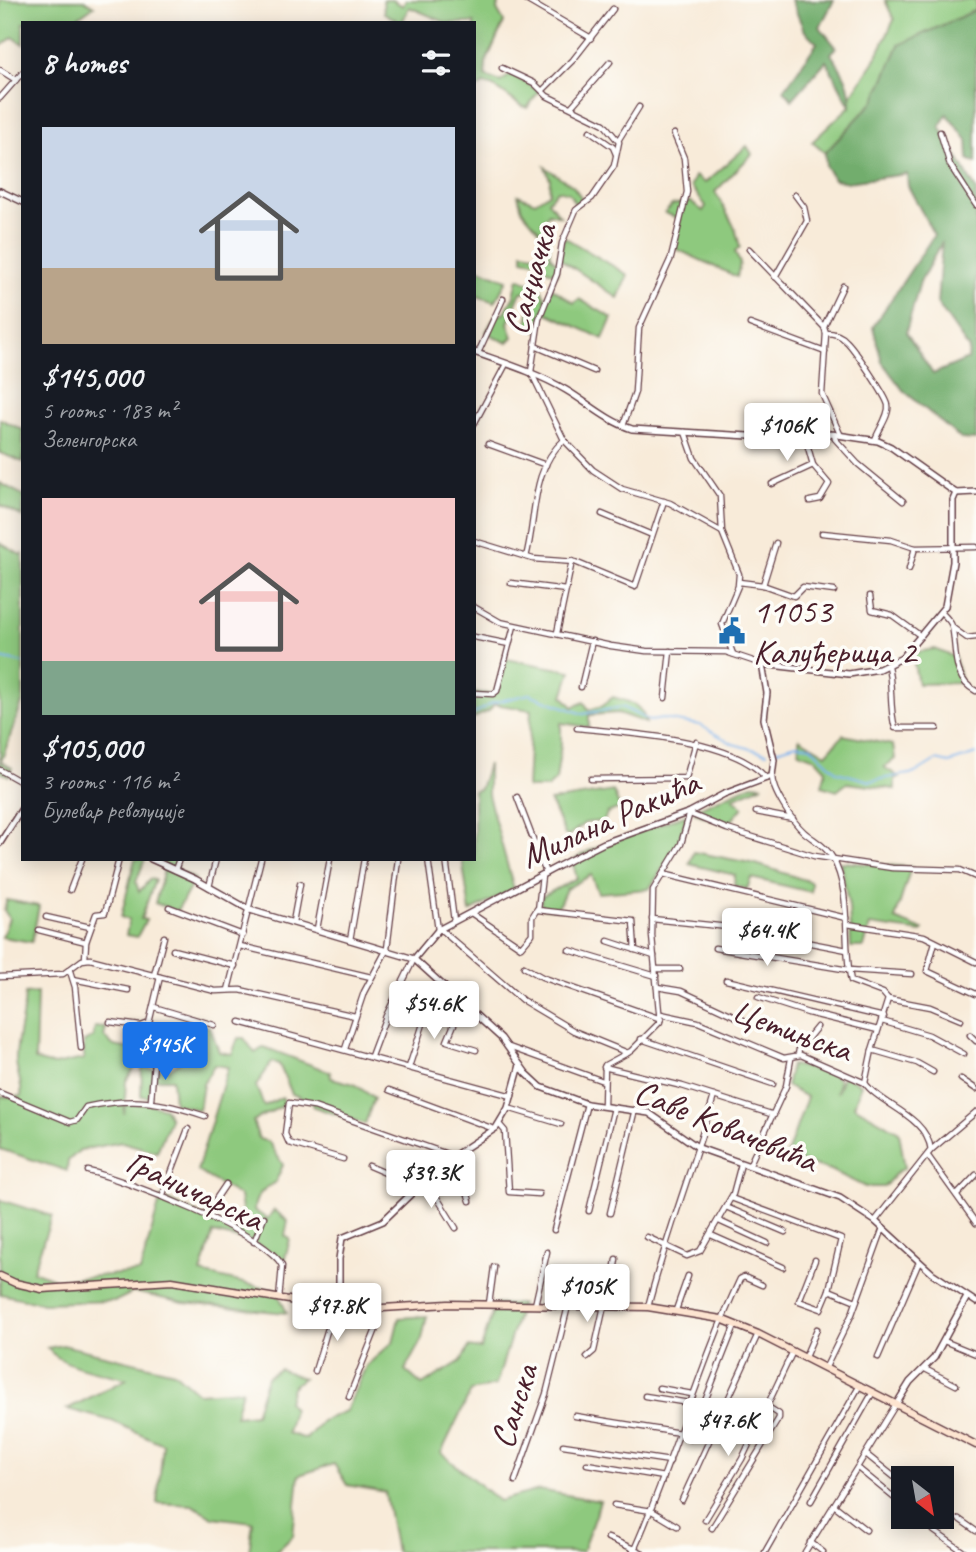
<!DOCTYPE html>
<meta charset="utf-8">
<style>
:root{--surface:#171b24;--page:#20242c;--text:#f1f3f6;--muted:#9ea1a6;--accent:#1a73e8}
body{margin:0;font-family:Caveat,sans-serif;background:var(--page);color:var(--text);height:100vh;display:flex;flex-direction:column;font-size:26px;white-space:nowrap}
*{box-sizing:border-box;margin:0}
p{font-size:23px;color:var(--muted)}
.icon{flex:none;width:38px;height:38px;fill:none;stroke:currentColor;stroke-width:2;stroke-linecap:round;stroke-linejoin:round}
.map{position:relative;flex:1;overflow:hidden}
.details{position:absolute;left:21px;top:21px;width:455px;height:840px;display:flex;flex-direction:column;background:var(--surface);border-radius:0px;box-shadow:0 4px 18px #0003}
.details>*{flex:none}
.needle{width:46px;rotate:149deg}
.fabs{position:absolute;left:891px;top:1466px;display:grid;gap:14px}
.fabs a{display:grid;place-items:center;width:63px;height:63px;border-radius:0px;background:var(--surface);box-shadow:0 4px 18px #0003;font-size:35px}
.price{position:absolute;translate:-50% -60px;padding:0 16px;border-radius:7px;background:#fff;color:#222;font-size:23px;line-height:46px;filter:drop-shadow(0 2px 4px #0008)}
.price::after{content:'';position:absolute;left:50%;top:42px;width:21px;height:16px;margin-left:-10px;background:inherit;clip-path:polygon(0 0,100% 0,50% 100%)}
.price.selected{background:var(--accent);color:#fff}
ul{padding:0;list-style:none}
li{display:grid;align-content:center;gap:14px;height:371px;padding:0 21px}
li span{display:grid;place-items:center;height:217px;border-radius:0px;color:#555}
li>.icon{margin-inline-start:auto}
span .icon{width:126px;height:126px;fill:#fffc;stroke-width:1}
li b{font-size:30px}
h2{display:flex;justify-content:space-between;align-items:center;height:84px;padding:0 21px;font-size:30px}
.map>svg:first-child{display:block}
</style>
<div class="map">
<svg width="976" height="1552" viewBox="0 0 976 1552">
<rect width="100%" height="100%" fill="#fdfcf7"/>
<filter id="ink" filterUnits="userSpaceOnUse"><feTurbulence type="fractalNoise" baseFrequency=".0143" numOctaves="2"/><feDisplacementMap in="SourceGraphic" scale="14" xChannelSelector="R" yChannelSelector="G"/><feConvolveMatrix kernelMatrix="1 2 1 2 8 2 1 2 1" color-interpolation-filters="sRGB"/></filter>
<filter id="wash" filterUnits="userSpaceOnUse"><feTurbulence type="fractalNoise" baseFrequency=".00686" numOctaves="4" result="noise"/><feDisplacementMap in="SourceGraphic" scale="28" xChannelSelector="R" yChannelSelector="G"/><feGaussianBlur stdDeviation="1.57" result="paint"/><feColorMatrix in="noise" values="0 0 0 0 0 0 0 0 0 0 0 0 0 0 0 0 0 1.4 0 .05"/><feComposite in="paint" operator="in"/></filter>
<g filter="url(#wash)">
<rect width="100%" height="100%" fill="#f8ebd9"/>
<g fill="#8ec97e" stroke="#6c7454" stroke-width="2">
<polygon points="0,0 84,0 94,6 70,23 23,23 23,44 13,37 0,47"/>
<path d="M383,0H392L403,6L406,0H500L497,10L504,22L486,62L485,76L500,82L512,74L539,91L527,108C511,102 501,87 484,84L474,90V23H447L409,7L402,23L384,13Z"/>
<polygon points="885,0 976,0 976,10 899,45 875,100 825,153 812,142 850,106 852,94 874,62 894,20"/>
<polygon points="747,146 752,154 715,192 735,228 740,247 735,252 740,263 737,277 674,248 680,219 665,213 672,205 690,201 703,211 706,206 691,186 695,176 705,183"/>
<polygon points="545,167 573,186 583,200 575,204 569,193 557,190 548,201 560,216 549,213 542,222 549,232 550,256 558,264 557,274 542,268 539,262 523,259 523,252 540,255 543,235 522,210 518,195 535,202 549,193 550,179"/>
<polygon points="564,237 628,275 618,298 559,258"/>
<polygon points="474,267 507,280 495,302 474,295"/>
<polygon points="518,278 541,288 546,300 552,288 574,303 579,299 612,318 603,339 543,311 537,331 527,324 533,291 521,292 508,323 513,337 507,343 486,332 496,314 504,314 514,296"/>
<polygon points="0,419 23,430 23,462 0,453"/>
<polygon points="0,483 23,495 23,517 0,505"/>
<polygon points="0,543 21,555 23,554 23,700 1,762 12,768 9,776 0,772"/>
<polygon points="934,649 955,657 961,683 918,684 912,653"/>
<path d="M506,659L571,671L563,696L573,707L584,702L589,710L602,706L613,697C629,701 642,704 646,723L618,713L589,715V727L561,723V744L556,780L547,788H527L531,710L494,704L489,711L474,718V692L493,694L498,688Z"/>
<polygon points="843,735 893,745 895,759 884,767 899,777 895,778 895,789 847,783 837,791 822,786 826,770 815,758 799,752 799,738 826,754"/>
<polygon points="488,764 488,795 514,889 470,912 462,859 474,859 474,791 480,789"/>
<polygon points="752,784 763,785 733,798 743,807 728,825 695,813 695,810"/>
<polygon points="613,791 620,808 607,813 604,821 585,823 568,836 565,835 550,801"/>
<polygon points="687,814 677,847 649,889 598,893 591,875 566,889 557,909 541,908 541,897 577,878 572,861 588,851"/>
<polygon points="694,852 756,864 811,882 811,892 751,878 747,889 734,886 735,875 689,864"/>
<polygon points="135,859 145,859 136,882 139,892 150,879 155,880 141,919 146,920 137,937 126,935 129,920 121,917"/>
<polygon points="151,859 178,859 176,870 195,879 177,911 155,903 165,866"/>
<polygon points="840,862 911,867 895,919 923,930 921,932 870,925 864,947 851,947 849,907"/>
<polygon points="7,900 39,906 32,942 2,937 9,918 4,910"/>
<path d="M37,993L35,1060L54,1065L84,1059V1042L93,1037L95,1027L106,1028L104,1037L114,1046L137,1050L138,1063L126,1081L124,1114L125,1105L145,1103L165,1108L170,1119L157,1152L122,1142L80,1150L68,1161L67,1171L0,1149V1097L21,1096C23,1082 15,1071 16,1057C17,1035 24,1016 25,994Z"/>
<path d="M199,1025L210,1027L219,1052L232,1054L238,1038H244L255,1053L264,1047L330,1072L331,1078L354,1084L374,1098L365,1124L314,1107L312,1102L292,1094L279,1064L272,1062L256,1086L264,1106L282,1097L286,1104L253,1121L259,1139L269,1142L283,1165L275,1183C263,1188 255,1197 254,1210L267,1219L274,1210L288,1221L285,1236L290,1239L284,1262L252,1242L213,1233L201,1273L277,1291L287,1313L183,1303L134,1292L116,1301L43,1303L0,1294V1200L52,1216L33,1271L56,1280L140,1272L161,1197L236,1231L243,1217L240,1196L197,1171L228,1067L214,1065L203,1084L199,1110L174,1103L172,1079H151L150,1097L141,1096L142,1068L168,1070L183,1060L181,1049L191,1043Z"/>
<polygon points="791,1065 832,1072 839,1080 837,1093 844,1074 861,1085 854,1106 899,1132 905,1168 897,1172 884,1187 865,1187 831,1170 786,1157 807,1097 786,1086"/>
<path d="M495,1304H521L496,1385L471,1391L441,1453L499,1501L539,1490L600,1501L582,1552H396L385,1492L347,1485L334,1464L299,1475L293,1536L276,1552H249L253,1522L213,1517L192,1505L157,1503L163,1444L112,1421L67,1409L127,1379C102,1372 63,1368 47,1348L63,1345L174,1372L198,1393L242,1390L235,1416L255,1414L267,1377L280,1369L303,1378L292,1387L288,1401L293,1410L287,1433L306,1439L322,1421L346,1411L366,1366L393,1342L399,1318L427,1316L422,1339L405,1370L422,1385L461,1361L469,1347L481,1349Z"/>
</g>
<g fill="#72ad6d" stroke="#5e664c" stroke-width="2" fill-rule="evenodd">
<path d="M791,0H834L820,27L836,47L831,54C843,71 852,85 850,106L826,61L792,100L784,90L817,43L804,30Z"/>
<path d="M976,10V163L968,159L967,140L947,114L940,126L976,190V440L961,439L903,390L882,362L873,327L934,235L908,186L907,174L847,182L834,179L826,167L825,153L875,100L899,45ZM942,242L937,303L969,349L968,359L933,374L906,332L920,282Z"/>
</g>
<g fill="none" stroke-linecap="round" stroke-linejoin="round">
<g stroke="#7eb4ed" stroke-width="2">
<polyline points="0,658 23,663"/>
<polyline points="474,714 492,703 529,694 583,714 622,707 650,721 663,719 700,725 733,744 767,753"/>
<polyline points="774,751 796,744 810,746 837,772 870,781 915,773 936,760 949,763 976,754"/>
</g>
</g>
</g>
<g filter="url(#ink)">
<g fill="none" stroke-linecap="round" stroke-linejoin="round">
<g stroke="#643e45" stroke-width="7">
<g id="minor">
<polyline points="526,0 591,38"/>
<polyline points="502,68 534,83 547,96 604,124 619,142 614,166 592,198 576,210 562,243 557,274 539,319 531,372 564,440 593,470 622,489 670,503 722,532"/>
<polyline points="0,70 16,80"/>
<polyline points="543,90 573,60 613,9"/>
<polyline points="0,98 23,72"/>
<polyline points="571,107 610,62"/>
<polyline points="590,131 613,147 616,154"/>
<polyline points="940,132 950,165 976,205"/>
<polyline points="619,139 639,107"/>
<polyline points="749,249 824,327 826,333 822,394 840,434"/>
<polyline points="775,277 807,221 804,207 795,195"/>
<polyline points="750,324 825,352"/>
<polyline points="824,326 843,286"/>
<path d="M826,333C833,333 841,335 846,341C854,348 886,396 888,405C890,415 878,430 875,440"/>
<polyline points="535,346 594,371"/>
<polyline points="478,353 503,299"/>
<polyline points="474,424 506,364"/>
<polyline points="623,426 635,392 639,328 671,258 687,192 684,158 674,134"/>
<polyline points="685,432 694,458 720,496 722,532 739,574 738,586 722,624 733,654"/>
<polyline points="804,433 813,465 829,484 820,499 810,501"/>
<polyline points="834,434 835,439 858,464 903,501"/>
<polyline points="488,444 546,465"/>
<polyline points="772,484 813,465"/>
<polyline points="602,514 652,535"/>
<polyline points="822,533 891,540 915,548 976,547"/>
<polyline points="474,541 533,559 575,562 635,587 664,501"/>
<path d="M526,557C537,517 530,470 564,440"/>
<polyline points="909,569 915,548"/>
<polyline points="739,582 763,585 794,596 803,587 834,591"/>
<polyline points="511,583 566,590"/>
<polyline points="763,585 776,543"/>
<polyline points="870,596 872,610 892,615 921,636"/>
<polyline points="474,607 500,622 611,646 646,651 726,652 762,664"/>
<path d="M942,613C945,616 951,622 952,626C957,647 951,679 976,691"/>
<polyline points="953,628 967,638 976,637"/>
<polyline points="557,633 572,561"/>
<polyline points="474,637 509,644"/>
<path d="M888,666C893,687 889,707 895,728H937"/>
<polyline points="581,687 592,641"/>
<polyline points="474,693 493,694 497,691 514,626"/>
<polyline points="665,698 670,651"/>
<path d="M577,728C626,733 733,738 766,778"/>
<polyline points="0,770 23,783"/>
<path d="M772,776C772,791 792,821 804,832C813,840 826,846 832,857C853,894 842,941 851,981L883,993L888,999L872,1050L865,1083C880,1105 926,1115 931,1150"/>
<polyline points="591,779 686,778 696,742"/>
<polyline points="517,797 546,873"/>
<polyline points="756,812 793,819"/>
<polyline points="690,814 727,829 814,856 892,868 960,870 976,877"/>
<polyline points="428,859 438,930"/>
<polyline points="446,859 454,921"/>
<polyline points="175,870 179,859"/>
<polyline points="663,874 846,918"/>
<polyline points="542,876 538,910 633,921 635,950"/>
<polyline points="209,887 216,859"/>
<polyline points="70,890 82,859"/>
<polyline points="169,907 243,935"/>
<polyline points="471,913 521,947 532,934 532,917 537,909"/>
<polyline points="46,917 90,927"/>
<polyline points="652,919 728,927 847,950"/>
<polyline points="293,922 300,884"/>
<polyline points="847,924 924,936 976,962"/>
<polyline points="317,929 330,859"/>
<polyline points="440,929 522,1000 574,1031 628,1053"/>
<polyline points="39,930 86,942"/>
<polyline points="350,940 364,859"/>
<polyline points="608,941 654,956"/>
<polyline points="935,942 927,971 976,994"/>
<polyline points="240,946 371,977"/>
<polyline points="715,948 849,970 912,974"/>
<polyline points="173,950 235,966"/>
<polyline points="569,950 656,976"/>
<polyline points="85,959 86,942 96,914 105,913 119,859"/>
<polyline points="524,967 542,977 661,1019"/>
<polyline points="655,969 680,969"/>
<polyline points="70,971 75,987 81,1048"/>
<polyline points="154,975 164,937"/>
<polyline points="0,977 63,974 82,960 90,959 215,991 240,990 355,1016"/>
<polyline points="73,979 128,990"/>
<polyline points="726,980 884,1017"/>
<polyline points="657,987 681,991 754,1025"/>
<polyline points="228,990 261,859"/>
<polyline points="758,997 808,1013 878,1030"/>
<polyline points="888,999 930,1007 961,1020"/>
<polyline points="463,1003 447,1041 476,1050"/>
<polyline points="154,1007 214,1025"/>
<polyline points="661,1014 698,1022 784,1058 801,1055 865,1083"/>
<polyline points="882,1021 929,1035 964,1054"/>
<polyline points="110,1022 141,1026 149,1023 160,977"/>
<polyline points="240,1022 512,1096"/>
<polyline points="970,1035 976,1041"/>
<polyline points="641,1039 773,1084"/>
<polyline points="509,1047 603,1081"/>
<polyline points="345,1049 364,992 387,949 398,859"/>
<polyline points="872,1050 917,1063 933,1072"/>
<polyline points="798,1055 799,1049 817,1027"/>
<polyline points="371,1056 386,1016 414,959"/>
<polyline points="409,1067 423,1024 443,985"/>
<polyline points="604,1067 682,1086 774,1115"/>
<polyline points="961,1079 976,1089"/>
<polyline points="389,1090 494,1129"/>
<path d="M0,1093L70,1122L77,1120L86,1107C133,1097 160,1101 205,1116"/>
<polyline points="151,1100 154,1062"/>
<polyline points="604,1106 605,1065 631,1051 660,1022 652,936 653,890 681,844 690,812"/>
<polyline points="508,1108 561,1124"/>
<polyline points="499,1124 505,1131 509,1192 539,1194"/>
<polyline points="455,1155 470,1201"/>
<polyline points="928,1156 976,1223"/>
<polyline points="343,1159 289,1143 285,1134 289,1103 314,1107 453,1156"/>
<polyline points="369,1166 418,1187"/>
<polyline points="749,1166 786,1086 791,1059"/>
<path d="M88,1171C123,1179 270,1235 282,1266L279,1299"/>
<polyline points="426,1180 456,1228"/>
<polyline points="957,1195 976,1175"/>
<polyline points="162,1197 188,1129"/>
<polyline points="731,1198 841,1239 829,1290 821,1309 799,1301 815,1260"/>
<polyline points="726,1207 785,1232"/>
<polyline points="589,1211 614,1108"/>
<polyline points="610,1213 635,1109"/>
<polyline points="205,1215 226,1184"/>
<polyline points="719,1221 767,1243"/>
<polyline points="875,1221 931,1150 976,1112"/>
<polyline points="554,1230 587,1104"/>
<polyline points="711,1235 783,1267"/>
<polyline points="647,1237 687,1256 700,1251 733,1194 741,1164"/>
<polyline points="254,1242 264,1217"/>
<polyline points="829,1290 856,1301"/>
<polyline points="489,1304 494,1267"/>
<polyline points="535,1305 547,1252"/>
<polyline points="609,1306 616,1259"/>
<path d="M648,1307C666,1236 693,1167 714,1096"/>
<polyline points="676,1310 688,1276"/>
<polyline points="944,1341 976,1354"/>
<polyline points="587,1357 594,1351 604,1306"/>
<polyline points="805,1357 817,1329"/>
<polyline points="878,1357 919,1262"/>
<polyline points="826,1367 852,1314 883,1228"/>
<polyline points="925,1369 956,1385"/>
<polyline points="315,1371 334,1308"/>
<polyline points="659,1388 692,1394"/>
<polyline points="645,1396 689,1403"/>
<polyline points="349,1397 376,1329 379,1309"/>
<polyline points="575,1416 680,1433"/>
<polyline points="690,1439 735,1325"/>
<polyline points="563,1445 670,1461"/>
<polyline points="867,1455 903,1484"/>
<polyline points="587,1464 664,1477"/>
<polyline points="859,1469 903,1505"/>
<polyline points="515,1481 546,1394 568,1306"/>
<polyline points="682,1500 758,1334"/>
<polyline points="811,1501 873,1392"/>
<polyline points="614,1505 652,1511 677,1526"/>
<polyline points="834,1505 866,1530"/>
<polyline points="959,1519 976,1531"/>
<polyline points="705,1520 742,1459 793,1351"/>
<polyline points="712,1528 779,1418 779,1414 768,1407"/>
<polyline points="934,1531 964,1552"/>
<polyline points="608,1538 641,1552"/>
<polyline points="810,1542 823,1552"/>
<path d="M633,1552C673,1463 698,1368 740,1279L744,1277L762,1285"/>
<polyline points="765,1552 860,1385"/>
<polyline points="805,1552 896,1404"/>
</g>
</g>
<g stroke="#643e45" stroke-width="8">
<g id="tertiary">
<polyline points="0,191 23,202"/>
<path d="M474,352C505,363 537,373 566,390C588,403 607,421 632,429L749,436L817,432L878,441L891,447L956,493"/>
<polyline points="956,493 976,492"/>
<polyline points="0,843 23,807"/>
<polyline points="151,859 195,879 250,910 414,959 501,1038 526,1073 541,1087 587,1104 649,1113 699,1148 840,1198 875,1221 932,1273 976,1302"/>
<polyline points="414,959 438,930 570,860 604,843 690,812 724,794 772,776 774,760 764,719 767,693 762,664 849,674 879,669 902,658 945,606 953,562 953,500 956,493"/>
<polyline points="339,1309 339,1259 342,1238 383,1221 443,1163 496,1128 508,1108 520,1065"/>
<polyline points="897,1403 910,1382 934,1358 967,1297"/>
</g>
</g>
<g stroke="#643e45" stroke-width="9">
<polyline id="secondary" points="0,1276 15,1283 42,1289 172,1281 350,1310 448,1304 648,1307 721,1319 758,1334 976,1445"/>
</g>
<use href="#minor" stroke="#fff" stroke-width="4.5"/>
<use href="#tertiary" stroke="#fff" stroke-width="5"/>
<use href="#secondary" stroke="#fde4d0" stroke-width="6"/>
</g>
</g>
<defs>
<g id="civic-bare" transform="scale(2.1)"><path d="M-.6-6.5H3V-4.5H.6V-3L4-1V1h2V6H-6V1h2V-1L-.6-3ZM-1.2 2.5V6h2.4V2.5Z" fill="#1f6fb2" stroke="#fdfcf7" stroke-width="2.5" paint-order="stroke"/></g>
</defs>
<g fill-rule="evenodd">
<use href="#civic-bare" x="732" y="631"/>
</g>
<g text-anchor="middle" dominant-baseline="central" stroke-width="7" stroke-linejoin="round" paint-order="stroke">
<g font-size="35" fill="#4a1f2b" stroke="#fdfcf7">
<text transform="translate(530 279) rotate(-74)">Санџачка</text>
<text transform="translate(610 819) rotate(-24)">Милана Ракића</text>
<text transform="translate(792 1030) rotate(20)">Цетињска</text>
<text transform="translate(726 1126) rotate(22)">Саве Ковачевића</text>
<text transform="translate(195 1190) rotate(25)">Граничарска</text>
<text transform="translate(514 1406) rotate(-72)">Санска</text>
</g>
<g font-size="35" fill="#4a1f2b" stroke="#fdfcf7" text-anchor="start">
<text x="753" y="611">11053<tspan x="753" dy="40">Калуђерица 2</tspan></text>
</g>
</g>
</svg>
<div class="fabs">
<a><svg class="needle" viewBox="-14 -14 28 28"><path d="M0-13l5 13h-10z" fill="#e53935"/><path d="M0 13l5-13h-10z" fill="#9ea1a6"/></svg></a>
</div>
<b class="price" style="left:787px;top:463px">$106K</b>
<b class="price" style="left:767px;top:968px">$64.4K</b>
<b class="price" style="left:434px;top:1041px">$54.6K</b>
<b class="price selected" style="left:165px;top:1082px">$145K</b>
<b class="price" style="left:431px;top:1210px">$39.3K</b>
<b class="price" style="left:587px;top:1324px">$105K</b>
<b class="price" style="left:337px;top:1343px">$97.8K</b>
<b class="price" style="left:728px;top:1458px">$47.6K</b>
<section class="details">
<h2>8 homes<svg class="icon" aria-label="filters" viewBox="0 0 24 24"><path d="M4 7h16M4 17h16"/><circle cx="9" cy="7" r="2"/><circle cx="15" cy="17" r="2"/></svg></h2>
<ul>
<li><span style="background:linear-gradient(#c9d6e8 65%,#b9a48a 0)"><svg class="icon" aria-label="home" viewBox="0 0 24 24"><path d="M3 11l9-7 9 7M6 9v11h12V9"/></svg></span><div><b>$145,000</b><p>5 rooms · 183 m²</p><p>Зеленгорска</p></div></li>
<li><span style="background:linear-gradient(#f6c9c9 75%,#7fa58c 0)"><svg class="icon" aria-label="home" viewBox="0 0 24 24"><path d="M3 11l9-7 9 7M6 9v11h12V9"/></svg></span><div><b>$105,000</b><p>3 rooms · 116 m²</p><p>Булевар револуције</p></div></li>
</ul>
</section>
</div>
